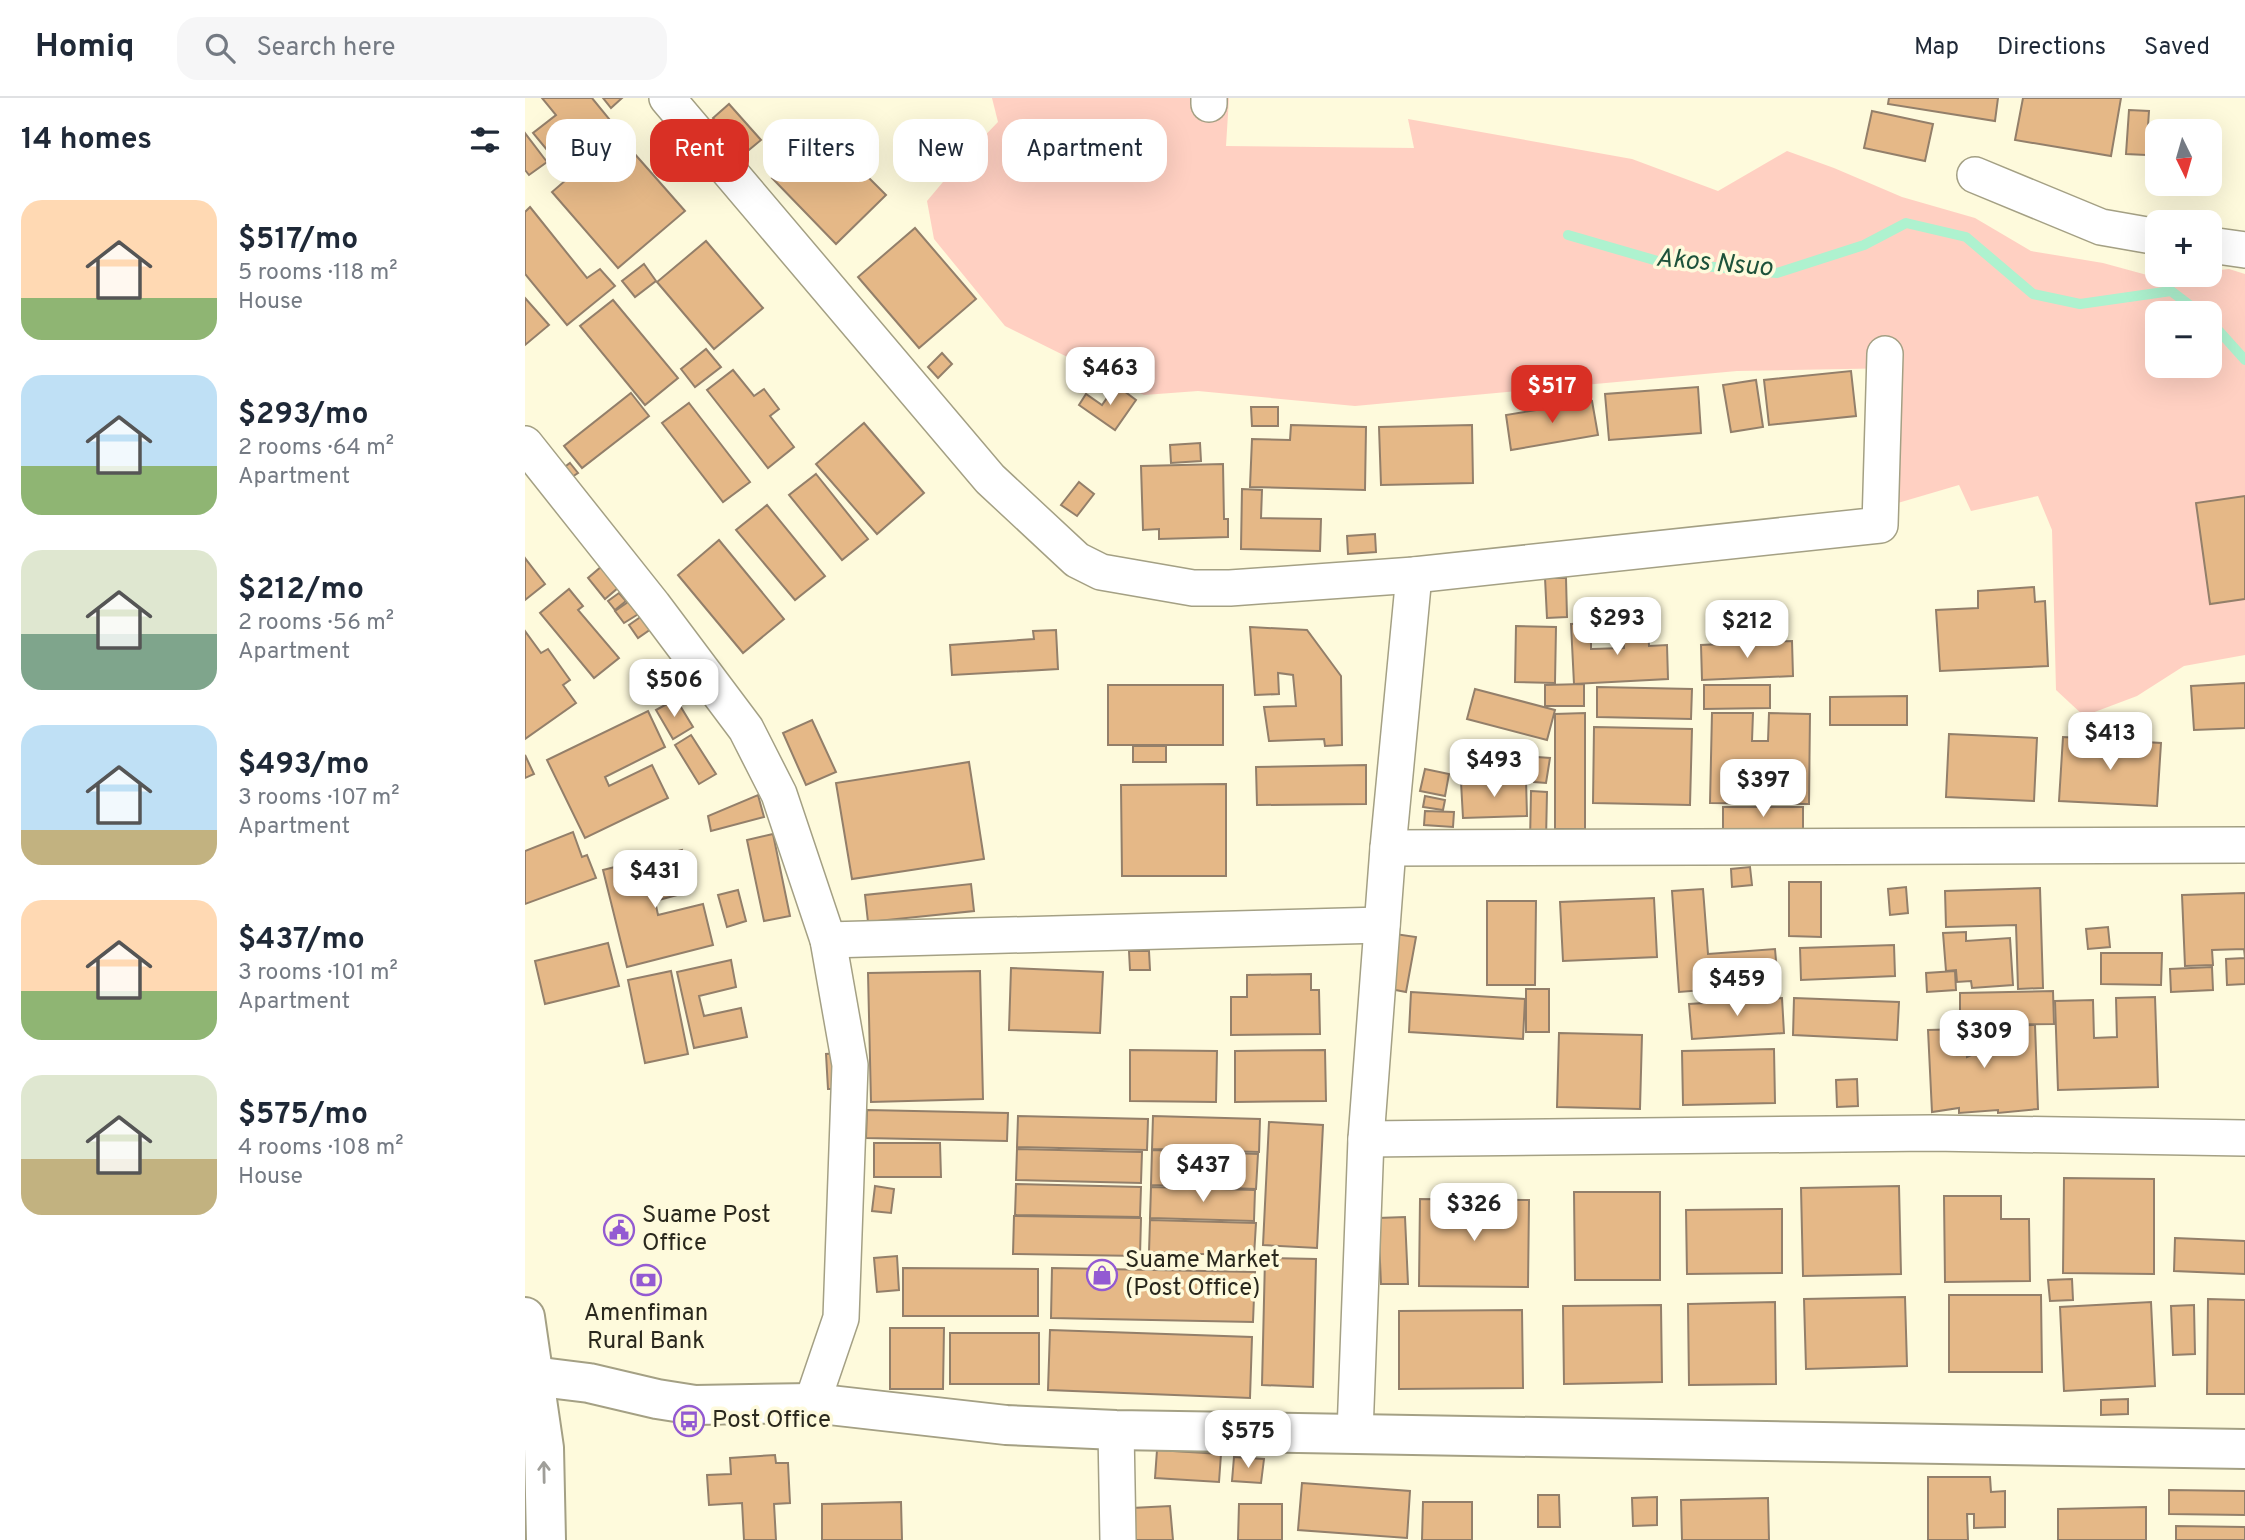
<!DOCTYPE html>
<meta charset="utf-8">
<style>
:root{--surface:#fff;--page:#f6f6f7;--text:#1f2937;--muted:#747a83;--line:#e0e1e3;--accent:#d93025}
body{margin:0;font-family:Overpass,sans-serif;background:var(--page);color:var(--text);height:100vh;display:flex;flex-direction:column;font-size:26px;white-space:nowrap}
*{box-sizing:border-box;margin:0}
p{font-size:23px;color:var(--muted)}
.icon{flex:none;width:38px;height:38px;fill:none;stroke:currentColor;stroke-width:2;stroke-linecap:round;stroke-linejoin:round}
.map{position:relative;flex:1;overflow:hidden}
.details{display:flex;flex-direction:column;background:var(--surface);width:525px}
.details>*{flex:none}
.top-card{position:absolute;left:21px;top:21px;width:665px;height:63px;display:flex;gap:14px}
.needle{width:46px;rotate:175deg}
.controls{position:absolute;left:1620px;top:21px;display:grid;gap:14px}
.controls a{display:grid;place-items:center;width:77px;height:77px;border-radius:14px;background:var(--surface);box-shadow:0 7px 28px #0002;font-size:35px}
.price{position:absolute;translate:-50% -60px;padding:0 16px;border-radius:14px;background:#fff;color:#222;font-size:23px;line-height:46px;filter:drop-shadow(0 2px 4px #0008)}
.price::after{content:'';position:absolute;left:50%;top:42px;width:21px;height:16px;margin-left:-10px;background:inherit;clip-path:polygon(0 0,100% 0,50% 100%)}
.price.selected{background:var(--accent);color:#fff}
ul{padding:0;list-style:none}
li{display:flex;align-items:center;gap:21px;height:175px;padding:0 21px}
li span{display:grid;place-items:center;flex:none;width:196px;height:140px;border-radius:21px;color:#555}
li>.icon{margin-inline-start:auto}
span .icon{width:84px;height:84px;fill:#fffc;stroke-width:1}
li b{font-size:30px}
h2{display:flex;justify-content:space-between;align-items:center;height:84px;padding:0 21px;font-size:30px}
.tag{padding:0 24px;border-radius:21px;background:var(--surface);box-shadow:0 7px 28px #0002;font-size:24px;line-height:63px}
.tag.selected{background:var(--accent);color:#fff}
header{display:flex;align-items:center;gap:42px;box-sizing:border-box;height:98px;padding:0 35px;background:var(--surface);border-bottom:2px solid var(--line)}
header strong{font-size:33px}
nav{display:flex;gap:38px;margin-inline-start:auto;font-size:24px}
.search{width:490px;height:63px;background:var(--page);display:flex;align-items:center;gap:18px;box-sizing:border-box;padding:0 24px;border-radius:21px;color:var(--muted);font-size:26px}
main{display:flex;flex:1;min-height:0}
.map>svg:first-child{display:block}
</style>
<header>
<strong>Homiq</strong>
<div class="search"><svg class="icon" aria-label="search" viewBox="0 0 24 24"><circle cx="10" cy="10" r="6"/><path d="M15 15l6 6"/></svg>Search here</div>
<nav><a>Map</a><a>Directions</a><a>Saved</a></nav>
</header>
<main>
<section class="details">
<h2>14 homes<svg class="icon" aria-label="filters" viewBox="0 0 24 24"><path d="M4 7h16M4 17h16"/><circle cx="9" cy="7" r="2"/><circle cx="15" cy="17" r="2"/></svg></h2>
<ul>
<li><span style="background:linear-gradient(#ffd9b3 70%,#8fb573 0)"><svg class="icon" aria-label="home" viewBox="0 0 24 24"><path d="M3 11l9-7 9 7M6 9v11h12V9"/></svg></span><div><b>$517/mo</b><p>5 rooms · 118 m²</p><p>House</p></div></li>
<li><span style="background:linear-gradient(#bfe0f5 65%,#8fb573 0)"><svg class="icon" aria-label="home" viewBox="0 0 24 24"><path d="M3 11l9-7 9 7M6 9v11h12V9"/></svg></span><div><b>$293/mo</b><p>2 rooms · 64 m²</p><p>Apartment</p></div></li>
<li><span style="background:linear-gradient(#dfe7d0 60%,#7fa58c 0)"><svg class="icon" aria-label="home" viewBox="0 0 24 24"><path d="M3 11l9-7 9 7M6 9v11h12V9"/></svg></span><div><b>$212/mo</b><p>2 rooms · 56 m²</p><p>Apartment</p></div></li>
<li><span style="background:linear-gradient(#bfe0f5 75%,#c2b280 0)"><svg class="icon" aria-label="home" viewBox="0 0 24 24"><path d="M3 11l9-7 9 7M6 9v11h12V9"/></svg></span><div><b>$493/mo</b><p>3 rooms · 107 m²</p><p>Apartment</p></div></li>
<li><span style="background:linear-gradient(#ffd9b3 65%,#8fb573 0)"><svg class="icon" aria-label="home" viewBox="0 0 24 24"><path d="M3 11l9-7 9 7M6 9v11h12V9"/></svg></span><div><b>$437/mo</b><p>3 rooms · 101 m²</p><p>Apartment</p></div></li>
<li><span style="background:linear-gradient(#dfe7d0 60%,#c2b280 0)"><svg class="icon" aria-label="home" viewBox="0 0 24 24"><path d="M3 11l9-7 9 7M6 9v11h12V9"/></svg></span><div><b>$575/mo</b><p>4 rooms · 108 m²</p><p>House</p></div></li>
</ul>
</section>
<div class="map">
<svg width="1720" height="1442" viewBox="0 0 1720 1442">
<rect width="100%" height="100%" fill="#fefadc"/>
<path fill="#ffd0c2" fill-rule="evenodd" d="M467,0H704L701,48L889,50L883,21L1107,61L1193,93L1262,53L1309,70L1377,99L1450,120L1506,153L1578,165L1633,180L1685,177V173L1704,171L1720,176V557L1659,568L1612,598L1559,618L1531,592L1527,432L1513,398L1446,413L1434,387L1366,407L1374,270L1212,273L830,308L673,293L619,297L480,228L409,141L402,103L439,59L473,24ZM1633,215H1685V268H1633Z"/>
<g fill="none" stroke-linecap="round" stroke-linejoin="round">
<g stroke="#aef2cf" stroke-width="10">
<polyline points="1043,137 1136,164 1252,175 1339,147 1381,125 1441,139 1508,196 1555,206 1646,193 1675,215"/>
<polyline points="1685,223 1720,262"/>
</g>
</g>
<g fill="#e5b887" stroke="#937f6a" stroke-width="2">
<polygon points="17,0 67,0 85,22 32,64 8,35 31,17"/>
<polygon points="78,0 97,0 86,10"/>
<polygon points="1364,0 1473,0 1470,23 1363,6"/>
<polygon points="1498,0 1596,0 1586,58 1490,42"/>
<polygon points="204,6 236,42 219,56 188,20"/>
<polygon points="1604,12 1624,13 1621,57 1601,56"/>
<polygon points="1347,13 1408,26 1400,63 1339,50"/>
<polygon points="296,32 361,97 311,146 247,80"/>
<polygon points="0,35 22,64 4,77 0,72"/>
<polygon points="93,37 160,113 93,170 27,94"/>
<polygon points="5,109 62,180 75,171 90,188 42,227 0,176 0,114"/>
<polygon points="390,130 451,201 394,250 333,179"/>
<polygon points="181,143 238,210 189,251 132,184"/>
<polygon points="119,166 131,183 110,199 97,183"/>
<polygon points="0,200 24,227 0,247"/>
<polygon points="88,202 153,280 120,307 55,228"/>
<polygon points="181,251 196,269 170,289 156,271"/>
<polygon points="417,255 427,266 413,280 403,269"/>
<polygon points="208,272 229,298 239,291 254,311 245,318 269,349 243,370 182,292"/>
<polygon points="1326,273 1331,318 1244,327 1239,282"/>
<polygon points="1231,282 1238,329 1206,334 1198,287"/>
<polygon points="591,287 611,302 590,332 554,307 561,296 577,307"/>
<polygon points="1173,289 1176,335 1084,342 1080,296"/>
<polygon points="106,295 124,318 57,370 39,348"/>
<polygon points="1067,303 1073,337 986,352 981,317"/>
<polygon points="164,305 225,384 198,404 137,325"/>
<polygon points="726,309 753,309 753,328 727,328"/>
<polygon points="339,325 399,395 352,436 291,366"/>
<polygon points="766,327 841,329 840,392 725,389 727,341 765,342"/>
<polygon points="947,327 948,385 856,387 854,329"/>
<polygon points="675,345 676,363 646,365 645,347"/>
<polygon points="45,365 53,375 44,381 37,371"/>
<polygon points="698,366 699,421 703,421 703,439 634,441 634,431 618,432 616,368"/>
<polygon points="291,376 343,441 317,462 264,397"/>
<polygon points="554,384 569,396 552,418 536,407"/>
<polygon points="717,391 737,392 736,420 796,421 795,453 716,451"/>
<polygon points="1720,398 1720,501 1685,506 1671,405"/>
<polygon points="242,407 300,478 270,502 211,432"/>
<polygon points="850,436 851,454 823,456 822,438"/>
<polygon points="194,442 259,521 218,555 153,477"/>
<polygon points="0,460 20,486 0,502"/>
<polygon points="77,468 94,489 80,501 63,480"/>
<polygon points="1020,480 1041,480 1042,519 1022,520"/>
<polygon points="1509,489 1510,504 1520,503 1523,568 1415,573 1411,512 1453,510 1453,493"/>
<polygon points="44,491 58,508 53,512 94,560 69,580 15,515"/>
<polygon points="94,495 101,503 90,512 83,503"/>
<polygon points="106,502 115,515 99,525 90,513"/>
<polygon points="117,518 126,531 113,540 104,527"/>
<polygon points="1076,525 1077,544 1066,544 1066,551 1099,550 1098,528 1123,527 1124,548 1142,547 1143,581 1049,586 1046,526"/>
<polygon points="991,528 1031,529 1030,585 990,584"/>
<polygon points="725,529 782,532 816,578 817,647 800,648 799,641 744,643 739,609 771,608 768,577 753,575 754,596 730,597"/>
<polygon points="531,532 533,571 427,577 425,547 509,541 508,533"/>
<polygon points="0,533 16,555 23,551 45,582 38,587 51,605 0,641"/>
<polygon points="1267,543 1268,578 1177,582 1176,547"/>
<polygon points="1720,585 1720,630 1669,632 1666,588"/>
<polygon points="1059,586 1059,608 1020,608 1020,587"/>
<rect x="583" y="587" width="115" height="60"/>
<polygon points="1179,587 1245,587 1245,610 1179,611"/>
<polygon points="1072,589 1167,591 1166,621 1072,619"/>
<polygon points="950,591 1030,612 1022,642 942,621"/>
<polygon points="1382,598 1382,627 1305,627 1305,599"/>
<polygon points="151,601 168,629 148,641 131,612"/>
<polygon points="123,613 140,649 80,679 84,688 127,667 143,700 60,740 22,662"/>
<polygon points="1060,615 1060,731 1030,731 1030,616"/>
<polygon points="1187,615 1228,615 1227,643 1243,643 1244,615 1285,616 1284,706 1185,705"/>
<polygon points="287,622 311,674 281,687 258,635"/>
<polygon points="1069,629 1167,631 1165,707 1068,705"/>
<polygon points="1424,636 1512,640 1509,703 1421,699"/>
<polygon points="166,637 191,676 174,686 150,647"/>
<polygon points="1538,639 1636,645 1632,708 1534,703"/>
<polygon points="946,646 963,650 960,662 943,658"/>
<rect x="608" y="648" width="33" height="16"/>
<polygon points="971,650 992,654 989,667 968,663"/>
<polygon points="0,657 9,676 0,680"/>
<polygon points="994,657 1008,660 1004,679 990,676"/>
<polygon points="1012,659 1025,660 1021,685 1009,684"/>
<polygon points="444,664 459,761 327,781 311,685"/>
<polygon points="841,667 841,706 732,707 731,669"/>
<polygon points="900,671 924,676 920,698 895,693"/>
<polygon points="1001,681 1002,718 938,720 936,684"/>
<polygon points="701,686 701,778 597,778 596,687"/>
<polygon points="1006,693 1022,694 1021,743 1005,743"/>
<polygon points="233,697 239,719 186,733 183,718"/>
<polygon points="900,698 920,702 918,712 898,709"/>
<rect x="1198" y="709" width="80" height="23"/>
<polygon points="900,713 929,714 928,729 899,727"/>
<polygon points="48,734 57,759 62,757 71,780 0,806 0,753"/>
<polygon points="248,736 265,818 239,823 222,742"/>
<polygon points="157,752 167,793 130,803 133,817 178,806 188,847 102,869 78,772"/>
<polygon points="1225,769 1227,787 1207,789 1206,771"/>
<polygon points="1264,784 1296,784 1296,839 1264,838"/>
<polygon points="446,786 449,813 343,824 340,797"/>
<polygon points="1381,789 1383,815 1365,817 1363,791"/>
<polygon points="1515,790 1518,890 1493,891 1491,827 1421,829 1420,793"/>
<polygon points="1178,791 1183,856 1250,851 1253,886 1154,894 1147,793"/>
<polygon points="213,792 221,823 202,829 193,797"/>
<polygon points="1720,795 1720,886 1702,887 1701,861 1720,860 1719,851 1687,852 1688,867 1660,868 1657,797"/>
<polygon points="1129,800 1132,859 1038,863 1035,804"/>
<polygon points="962,803 1011,803 1010,887 962,887"/>
<polygon points="1583,829 1585,849 1563,851 1561,831"/>
<polygon points="1441,834 1441,843 1485,840 1488,887 1447,890 1446,883 1432,884 1431,872 1421,873 1418,835"/>
<polygon points="870,836 891,839 881,894 860,890"/>
<polygon points="83,845 94,888 20,906 10,863"/>
<polygon points="1369,847 1370,878 1276,882 1275,850"/>
<polygon points="604,853 624,853 625,872 605,872"/>
<polygon points="1576,855 1637,855 1636,887 1576,886"/>
<polygon points="206,862 211,889 174,898 179,918 216,910 222,939 169,950 152,874"/>
<polygon points="1687,869 1688,892 1646,894 1645,871"/>
<polygon points="486,870 578,874 575,935 484,932"/>
<polygon points="146,873 163,956 120,965 103,882"/>
<polygon points="455,873 458,1001 346,1004 343,875"/>
<polygon points="1430,873 1431,892 1402,894 1401,875"/>
<polygon points="786,876 786,892 794,892 795,936 706,937 706,899 722,899 722,877"/>
<rect x="1001" y="891" width="23" height="43"/>
<polygon points="1528,893 1529,926 1435,927 1435,895"/>
<polygon points="886,894 1000,901 998,941 884,934"/>
<polygon points="1630,899 1633,989 1533,992 1530,903 1568,902 1569,940 1592,939 1591,900"/>
<polygon points="1257,900 1259,935 1167,941 1164,906"/>
<polygon points="1269,900 1374,904 1372,942 1268,937"/>
<polygon points="1510,927 1513,1011 1473,1015 1473,1012 1434,1015 1434,1010 1407,1014 1403,932 1440,931 1442,959 1460,951 1444,929"/>
<polygon points="1034,935 1117,937 1115,1011 1032,1009"/>
<polygon points="1249,951 1250,1005 1158,1007 1157,953"/>
<polygon points="605,952 692,953 691,1004 605,1003"/>
<polygon points="800,952 801,1003 710,1004 710,953"/>
<polygon points="313,955 314,991 303,991 301,956"/>
<polygon points="1332,981 1333,1008 1312,1009 1311,982"/>
<polygon points="342,1012 483,1015 482,1043 341,1040"/>
<polygon points="493,1018 623,1021 622,1052 492,1049"/>
<polygon points="628,1018 735,1021 734,1054 627,1051"/>
<polygon points="744,1024 798,1027 792,1150 738,1147"/>
<polygon points="349,1045 415,1045 416,1079 349,1079"/>
<polygon points="492,1051 617,1054 616,1085 491,1082"/>
<polygon points="627,1052 733,1056 731,1091 626,1087"/>
<polygon points="1539,1080 1629,1081 1629,1176 1538,1175"/>
<polygon points="491,1086 616,1089 615,1119 490,1117"/>
<polygon points="350,1088 369,1091 366,1115 347,1113"/>
<polygon points="1374,1088 1376,1176 1278,1178 1276,1090"/>
<polygon points="626,1089 730,1092 729,1123 625,1120"/>
<polygon points="1049,1094 1135,1094 1135,1182 1050,1182"/>
<polygon points="1419,1098 1476,1098 1476,1121 1504,1121 1505,1183 1420,1184"/>
<polygon points="895,1101 1004,1102 1003,1189 894,1188"/>
<polygon points="1257,1111 1257,1175 1162,1176 1161,1112"/>
<polygon points="489,1118 616,1120 615,1158 488,1156"/>
<polygon points="880,1119 883,1186 856,1186 853,1120"/>
<polygon points="625,1122 731,1125 729,1158 624,1154"/>
<polygon points="1650,1140 1720,1143 1720,1176 1649,1173"/>
<polygon points="372,1158 374,1192 352,1194 349,1160"/>
<polygon points="740,1160 791,1161 788,1289 737,1287"/>
<polygon points="378,1170 513,1171 513,1218 378,1218"/>
<polygon points="527,1170 730,1174 728,1224 526,1220"/>
<polygon points="1547,1181 1548,1202 1525,1203 1523,1182"/>
<polygon points="1424,1197 1516,1197 1517,1274 1424,1274"/>
<polygon points="1380,1199 1382,1268 1281,1271 1279,1201"/>
<polygon points="1683,1201 1720,1202 1720,1296 1682,1296"/>
<polygon points="1250,1204 1251,1286 1164,1287 1163,1206"/>
<polygon points="1626,1204 1630,1288 1539,1293 1535,1209"/>
<polygon points="1136,1207 1137,1284 1039,1286 1038,1208"/>
<polygon points="1669,1207 1670,1256 1648,1257 1646,1208"/>
<polygon points="997,1212 998,1290 874,1291 874,1213"/>
<polygon points="365,1230 419,1230 418,1291 365,1291"/>
<polygon points="525,1232 727,1239 725,1300 523,1292"/>
<rect x="425" y="1235" width="89" height="51"/>
<polygon points="1603,1301 1603,1316 1576,1317 1576,1302"/>
<polygon points="632,1352 696,1356 694,1384 630,1380"/>
<polygon points="250,1357 251,1365 263,1365 265,1405 249,1406 251,1442 219,1442 217,1405 184,1407 182,1377 206,1376 205,1360"/>
<polygon points="709,1359 739,1361 736,1385 707,1383"/>
<polygon points="1403,1379 1465,1379 1466,1394 1480,1393 1480,1429 1449,1430 1449,1416 1442,1416 1443,1442 1403,1442"/>
<polygon points="777,1385 885,1393 882,1440 773,1432"/>
<polygon points="1644,1392 1720,1393 1720,1417 1644,1416"/>
<polygon points="1013,1397 1034,1397 1035,1429 1013,1429"/>
<polygon points="1132,1399 1132,1427 1108,1428 1107,1400"/>
<polygon points="1243,1400 1244,1442 1157,1442 1156,1402"/>
<polygon points="376,1404 377,1442 297,1442 297,1406"/>
<polygon points="898,1404 947,1404 947,1442 897,1442"/>
<polygon points="714,1406 757,1406 757,1442 713,1442"/>
<polygon points="645,1408 648,1442 610,1442 607,1410"/>
<polygon points="1621,1409 1621,1442 1533,1442 1533,1411"/>
<polygon points="1651,1428 1720,1429 1720,1442 1651,1442"/>
</g>
<g fill="none" stroke-linecap="round" stroke-linejoin="round">
<g stroke="#a4a084" stroke-width="38">
<g id="minor">
<polyline points="142,0 465,381 552,462 576,474 668,490 705,490 889,477 1355,427 1360,256"/>
<polyline points="684,6 684,0"/>
<polyline points="1450,77 1576,129 1633,139"/>
<polyline points="1685,147 1720,152"/>
<polyline points="0,346 128,507 221,631 254,696 303,842 325,967 316,1220 287,1305"/>
<polyline points="863,750 1720,747"/>
<polyline points="303,842 857,827"/>
<polyline points="841,1041 1406,1035 1720,1040"/>
<polyline points="591,1332 593,1442"/>
<polyline points="830,1335 841,1041 863,750 889,477"/>
</g>
</g>
<g stroke="#a4a084" stroke-width="42">
<polyline id="tertiary" points="0,1277 64,1285 132,1301 170,1307 287,1305 481,1327 591,1332 1720,1351"/>
</g>
<g stroke="#a4a084" stroke-width="42">
<polyline id="trunk" points="0,1219 19,1350 21,1442"/>
</g>
<use href="#minor" stroke="#fff" stroke-width="35"/>
<use href="#tertiary" stroke="#fff" stroke-width="38"/>
<use href="#trunk" stroke="#fff" stroke-width="38"/>
</g>
<defs><path id="oneway-shaft" d="M-6 0H5M1.5-3L5.5 0L1.5 3" fill="none" stroke-width="1.6" stroke-linecap="round" stroke-linejoin="round" transform="scale(1.75)"/></defs>
<use stroke="#9f9e99" href="#oneway-shaft" transform="translate(19 1374) rotate(-91)"/>
<defs>
<g id="civic-ring" transform="scale(1.575)"><circle r="9.5" fill="#fefadc" stroke="#935ad2" stroke-width="1.5"/><path d="M-.6-6.5H3V-4.5H.6V-3L4-1V1h2V6H-6V1h2V-1L-.6-3ZM-1.2 2.5V6h2.4V2.5Z" fill="#935ad2"/></g>
<g id="shop-ring" transform="scale(1.575)"><circle r="9.5" fill="#fefadc" stroke="#935ad2" stroke-width="1.5"/><path d="M-5-2.5h2.3a2.7 3.5 0 0 1 5.4 0H5L5.5 6h-11ZM-1.5-2.5h3a1.5 2.3 0 0 0-3 0Z" fill="#935ad2"/></g>
<g id="bank-ring" transform="scale(1.575)"><circle r="9.5" fill="#fefadc" stroke="#935ad2" stroke-width="1.5"/><path d="M-6-4H6V4H-6ZM0-2.3a2.3 2.3 0 1 0 0 4.6a2.3 2.3 0 1 0 0-4.6Z" fill="#935ad2"/></g>
<g id="bus-ring" transform="scale(1.575)"><circle r="9.5" fill="#fefadc" stroke="#935ad2" stroke-width="1.5"/><path d="M-5-6H5V4H4V6H2V4H-2V6H-4V4H-5ZM-3.5-4V0h7V-4ZM-3.5 1.2v1.5H-2V1.2ZM2 1.2v1.5H3.5V1.2Z" fill="#935ad2"/></g>
</defs>
<g fill-rule="evenodd">
<use href="#civic-ring" x="94" y="1132"/>
<use href="#shop-ring" x="577" y="1177"/>
<use href="#bank-ring" x="121" y="1182"/>
<use href="#bus-ring" x="164" y="1323"/>
</g>
<g text-anchor="middle" dominant-baseline="central" stroke-width="7" stroke-linejoin="round" paint-order="stroke">
<g font-size="24" fill="#2a281d" stroke="#fefadc" text-anchor="start">
<text x="117" y="1118">Suame Post<tspan x="117" dy="28">Office</tspan></text>
<text x="600" y="1163">Suame Market<tspan x="600" dy="28">(Post Office)</tspan></text>
<text x="121" y="1216" text-anchor="middle">Amenfiman<tspan x="121" dy="28">Rural Bank</tspan></text>
<text x="187" y="1323">Post Office</text>
</g>
<g font-size="26" font-style="italic" fill="#1e523b" stroke="#fefadc">
<text transform="translate(1189 166) rotate(5)">Akos Nsuo</text>
</g>
</g>
</svg>
<div class="controls">
<a><svg class="needle" viewBox="-14 -14 28 28"><path d="M0-13l5 13h-10z" fill="#e53935"/><path d="M0 13l5-13h-10z" fill="#747a83"/></svg></a>
<a>+</a>
<a>−</a>
</div>
<b class="price" style="left:585px;top:309px">$463</b>
<b class="price selected" style="left:1027px;top:327px">$517</b>
<b class="price" style="left:1092px;top:559px">$293</b>
<b class="price" style="left:1222px;top:562px">$212</b>
<b class="price" style="left:149px;top:621px">$506</b>
<b class="price" style="left:1585px;top:674px">$413</b>
<b class="price" style="left:969px;top:701px">$493</b>
<b class="price" style="left:1238px;top:721px">$397</b>
<b class="price" style="left:130px;top:812px">$431</b>
<b class="price" style="left:1212px;top:920px">$459</b>
<b class="price" style="left:1459px;top:972px">$309</b>
<b class="price" style="left:678px;top:1106px">$437</b>
<b class="price" style="left:949px;top:1145px">$326</b>
<b class="price" style="left:723px;top:1372px">$575</b>
<div class="top-card">
<a class="tag">Buy</a>
<a class="tag selected">Rent</a>
<a class="tag">Filters</a>
<a class="tag">New</a>
<a class="tag">Apartment</a>
</div>
</div>
</main>
